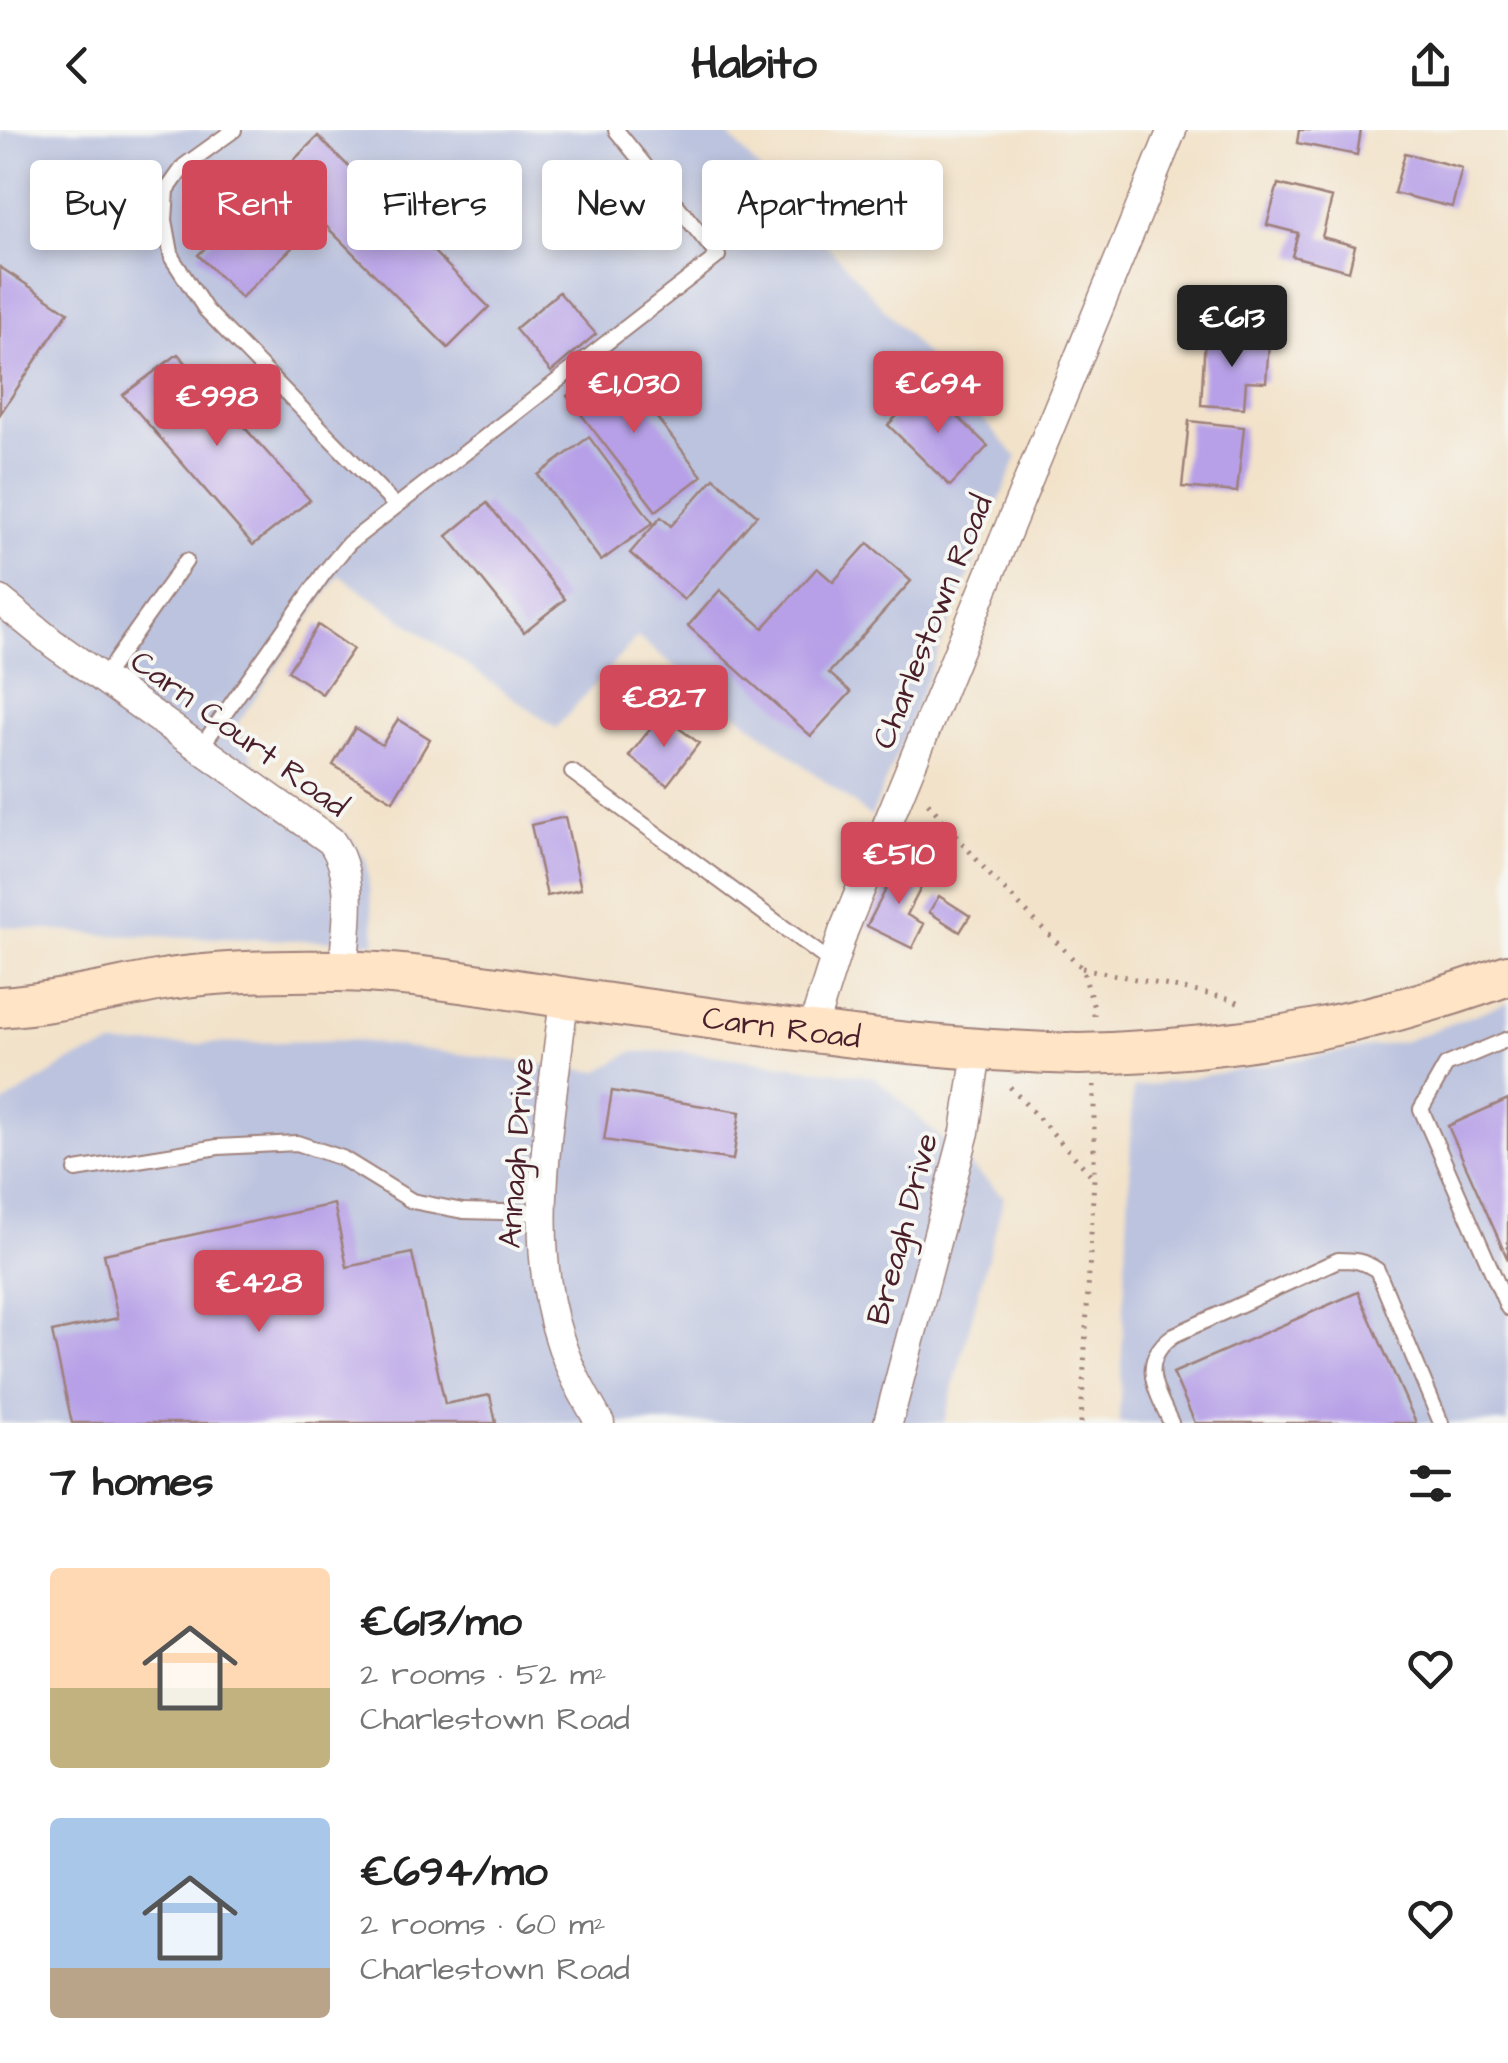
<!DOCTYPE html>
<meta charset="utf-8">
<style>
:root{--surface:#fff;--page:#f6f6f6;--text:#222;--muted:#767676;--accent:#d1495b}
body{margin:0;font-family:"Architects Daughter",sans-serif;background:var(--page);color:var(--text);height:100vh;display:flex;flex-direction:column;font-size:38px;white-space:nowrap}
*{box-sizing:border-box;margin:0}
p{font-size:32px;color:var(--muted)}
.icon{flex:none;width:55px;height:55px;fill:none;stroke:currentColor;stroke-width:2;stroke-linecap:round;stroke-linejoin:round}
.map{position:relative;height:1293px;overflow:hidden}
.sheet{display:flex;flex-direction:column;background:var(--surface);flex:1}
.sheet>*{flex:none}
.guide{position:absolute;left:30px;top:30px;width:1000px;height:90px;display:flex;gap:20px}
.price{position:absolute;translate:-50% -85px;padding:0 22px;border-radius:10px;background:var(--accent);color:#fff;font-size:32px;line-height:65px;filter:drop-shadow(0 2px 5px #0008)}
.price::after{content:'';position:absolute;left:50%;top:60px;width:30px;height:22px;margin-left:-15px;background:inherit;clip-path:polygon(0 0,100% 0,50% 100%)}
.price.active{background:#222;color:#fff}
ul{padding:0;list-style:none}
li{display:flex;align-items:center;gap:30px;height:250px;padding:0 50px}
li span{display:grid;place-items:center;flex:none;width:280px;height:200px;border-radius:10px;color:#555}
li>.icon{margin-inline-start:auto}
span .icon{width:120px;height:120px;fill:#fffc;stroke-width:1}
li b{font-size:42px}
h2{display:flex;justify-content:space-between;align-items:center;height:120px;padding:0 50px;font-size:42px}
.pill{padding:0 35px;border-radius:10px;background:var(--surface);box-shadow:0 5px 15px #0003;font-size:35px;line-height:90px}
.pill.active{background:var(--accent);color:#fff}
header{display:flex;justify-content:space-between;align-items:center;height:130px;padding:0 50px;background:var(--surface);font-size:45px;font-weight:700}
.map>svg:first-child{display:block}
</style>
<header><svg class="icon" aria-label="back" viewBox="0 0 24 24"><path d="M15 5l-7 7 7 7"/></svg>Habito<svg class="icon" aria-label="share" viewBox="0 0 24 24"><path d="M12 15V3M7 8l5-5 5 5M5 13v7h14v-7"/></svg></header>
<div class="map">
<svg width="1508" height="1293" viewBox="0 0 1508 1293">
<rect width="100%" height="100%" fill="#f6f6f2"/>
<filter id="ink" filterUnits="userSpaceOnUse"><feTurbulence type="fractalNoise" baseFrequency=".01" numOctaves="2"/><feDisplacementMap in="SourceGraphic" scale="20" xChannelSelector="R" yChannelSelector="G"/><feConvolveMatrix kernelMatrix="1 2 1 2 8 2 1 2 1" color-interpolation-filters="sRGB"/></filter>
<filter id="wash" filterUnits="userSpaceOnUse"><feTurbulence type="fractalNoise" baseFrequency=".0048" numOctaves="4" result="noise"/><feDisplacementMap in="SourceGraphic" scale="40" xChannelSelector="R" yChannelSelector="G"/><feGaussianBlur stdDeviation="2.25" result="paint"/><feColorMatrix in="noise" values="0 0 0 0 0 0 0 0 0 0 0 0 0 0 0 0 0 1.4 0 .05"/><feComposite in="paint" operator="in"/></filter>
<g filter="url(#wash)">
<rect width="100%" height="100%" fill="#f2e2c9"/>
<g fill="#bcc3de">
<polygon points="0,0 724,0 1017,327 871,687 637,507 556,598 339,445 237,594 255,634 350,707 366,730 376,812 104,805 0,796"/>
<polygon points="1508,872 1508,1293 1119,1293 1133,958 1405,911"/>
<polygon points="352,910 598,942 632,922 679,921 875,947 1004,1067 944,1293 0,1293 0,976 70,931 112,916"/>
</g>
<g id="blocks">
<g fill="#b7a0e7">
<polygon points="1299,0 1361,0 1357,25 1297,13"/>
<polygon points="318,6 489,177 448,218 320,90 241,168 198,125"/>
<polygon points="1405,23 1462,38 1452,77 1394,63"/>
<polygon points="1278,54 1332,68 1322,107 1355,116 1349,141 1292,126 1298,103 1267,95"/>
<polygon points="0,137 68,182 0,284"/>
<polygon points="559,162 596,204 551,242 515,199"/>
<polygon points="1205,208 1269,212 1266,252 1246,251 1244,278 1201,275"/>
<polygon points="178,224 310,370 253,415 123,265"/>
<polygon points="613,231 702,346 656,381 567,266"/>
<polygon points="926,256 988,316 950,356 888,295"/>
<polygon points="1189,291 1244,297 1237,362 1182,357"/>
<polygon points="589,307 653,393 601,431 538,345"/>
<polygon points="714,348 757,385 684,470 630,423 661,387 671,396"/>
<polygon points="487,373 565,469 524,502 447,406"/>
<polygon points="868,413 911,451 829,543 851,562 811,606 688,496 720,460 763,498 817,438 833,452"/>
<polygon points="318,495 353,519 322,564 288,541"/>
<polygon points="661,585 699,613 667,655 629,626"/>
<polygon points="398,589 430,609 393,671 333,635 355,598 382,615"/>
<polygon points="565,687 581,759 547,766 531,695"/>
<polygon points="900,732 927,746 907,785 924,794 912,818 867,796"/>
<polygon points="939,766 970,786 960,802 929,782"/>
<polygon points="612,961 740,982 733,1030 604,1010"/>
<polygon points="1508,969 1508,1130 1448,996"/>
<polygon points="334,1074 347,1137 412,1123 445,1274 490,1265 496,1293 72,1293 52,1202 118,1188 104,1124"/>
<polygon points="1358,1162 1416,1293 1195,1293 1173,1243"/>
</g>
</g>
</g>
<g filter="url(#ink)">
<use href="#blocks" fill-opacity="0" stroke="#9e807a" stroke-width="2.5"/>
<g fill="none" stroke-linecap="round" stroke-linejoin="round">
<g stroke="#9e807a" stroke-width="18">
<g id="service">
<polyline points="234,0 184,36 167,60 165,90 172,128 206,180 396,376"/>
<polyline points="103,548 186,431"/>
<polyline points="201,617 324,443 349,413 718,126 616,0"/>
<polyline points="572,642 832,833"/>
<polyline points="1508,909 1446,935 1421,979 1508,1178"/>
<polyline points="76,1040 218,1017 297,1013 342,1028 412,1071 463,1081 543,1083"/>
<path d="M1171,1293C1156,1260 1137,1231 1174,1205L1338,1130C1354,1130 1364,1131 1377,1140L1441,1293"/>
</g>
</g>
<g stroke="#9e807a" stroke-width="31">
<g id="minor">
<path d="M0,470L54,514L331,711C357,747 346,799 343,841"/>
<path d="M564,867C553,976 524,1105 560,1210C569,1240 585,1267 600,1293"/>
<polyline points="811,903 843,802 1172,0"/>
<polyline points="888,1293 965,1002 977,922"/>
</g>
</g>
<g stroke="#9e807a" stroke-width="44">
<g id="secondary">
<path id="s1" d="M0,877C54,873 104,861 157,851C217,841 279,840 339,841C422,843 506,859 588,871C753,894 913,920 1079,924"/>
<path d="M1111,923C1250,917 1377,893 1508,845"/>
</g>
</g>
<g stroke="#9e807a" stroke-width="5" stroke-dasharray="2.5 8" stroke-linecap="butt">
<polyline points="928,673 991,746 1082,838 1094,878 1094,889"/>
<polyline points="1082,838 1232,869 1245,876"/>
<polyline points="1010,957 1094,1048"/>
<polyline points="1081,1293 1094,1048 1094,955"/>
</g>
<use href="#service" stroke="#fff" stroke-width="14"/>
<use href="#minor" stroke="#fff" stroke-width="28"/>
<use href="#secondary" stroke="#ffe4c6" stroke-width="40"/>
<g stroke="#9e807a" stroke-width="44" stroke-linecap="butt">
<polyline id="secondary-bridge" points="1079,924 1111,923"/>
</g>
<use href="#secondary-bridge" stroke="#ffe4c6" stroke-width="40"/>
</g>
</g>
<g text-anchor="middle" dominant-baseline="central" stroke-width="8" stroke-linejoin="round" paint-order="stroke">
<g font-size="32" fill="#4a1f2b" stroke="#f6f6f2">
<text transform="translate(933 492) rotate(-68)">Charlestown Road</text>
<text transform="translate(239 604) rotate(36)">Carn Court Road</text>
<text stroke="none"><textPath href="#s1" startOffset="788">Carn Road</textPath></text>
<text transform="translate(517 1023) rotate(-86)">Annagh Drive</text>
<text transform="translate(903 1099) rotate(-75)">Breagh Drive</text>
</g>
</g>
</svg>
<b class="price active" style="left:1232px;top:240px">€613</b>
<b class="price" style="left:634px;top:306px">€1,030</b>
<b class="price" style="left:938px;top:306px">€694</b>
<b class="price" style="left:217px;top:319px">€998</b>
<b class="price" style="left:664px;top:620px">€827</b>
<b class="price" style="left:899px;top:777px">€510</b>
<b class="price" style="left:259px;top:1205px">€428</b>
<div class="guide">
<a class="pill">Buy</a>
<a class="pill active">Rent</a>
<a class="pill">Filters</a>
<a class="pill">New</a>
<a class="pill">Apartment</a>
</div>
</div>
<section class="sheet">
<h2>7 homes<svg class="icon" aria-label="filters" viewBox="0 0 24 24"><path d="M4 7h16M4 17h16"/><circle cx="9" cy="7" r="2"/><circle cx="15" cy="17" r="2"/></svg></h2>
<ul>
<li><span style="background:linear-gradient(#ffd9b3 60%,#c2b280 0)"><svg class="icon" aria-label="home" viewBox="0 0 24 24"><path d="M3 11l9-7 9 7M6 9v11h12V9"/></svg></span><div><b>€613/mo</b><p>2 rooms · 52 m²</p><p>Charlestown Road</p></div><svg class="icon" aria-label="heart" viewBox="0 0 24 24"><path d="M12 20l-8-8c-3-5 5-10 8-4 3-6 11-1 8 4z"/></svg></li>
<li><span style="background:linear-gradient(#a9c7e8 75%,#b9a48a 0)"><svg class="icon" aria-label="home" viewBox="0 0 24 24"><path d="M3 11l9-7 9 7M6 9v11h12V9"/></svg></span><div><b>€694/mo</b><p>2 rooms · 60 m²</p><p>Charlestown Road</p></div><svg class="icon" aria-label="heart" viewBox="0 0 24 24"><path d="M12 20l-8-8c-3-5 5-10 8-4 3-6 11-1 8 4z"/></svg></li>
</ul>
</section>
